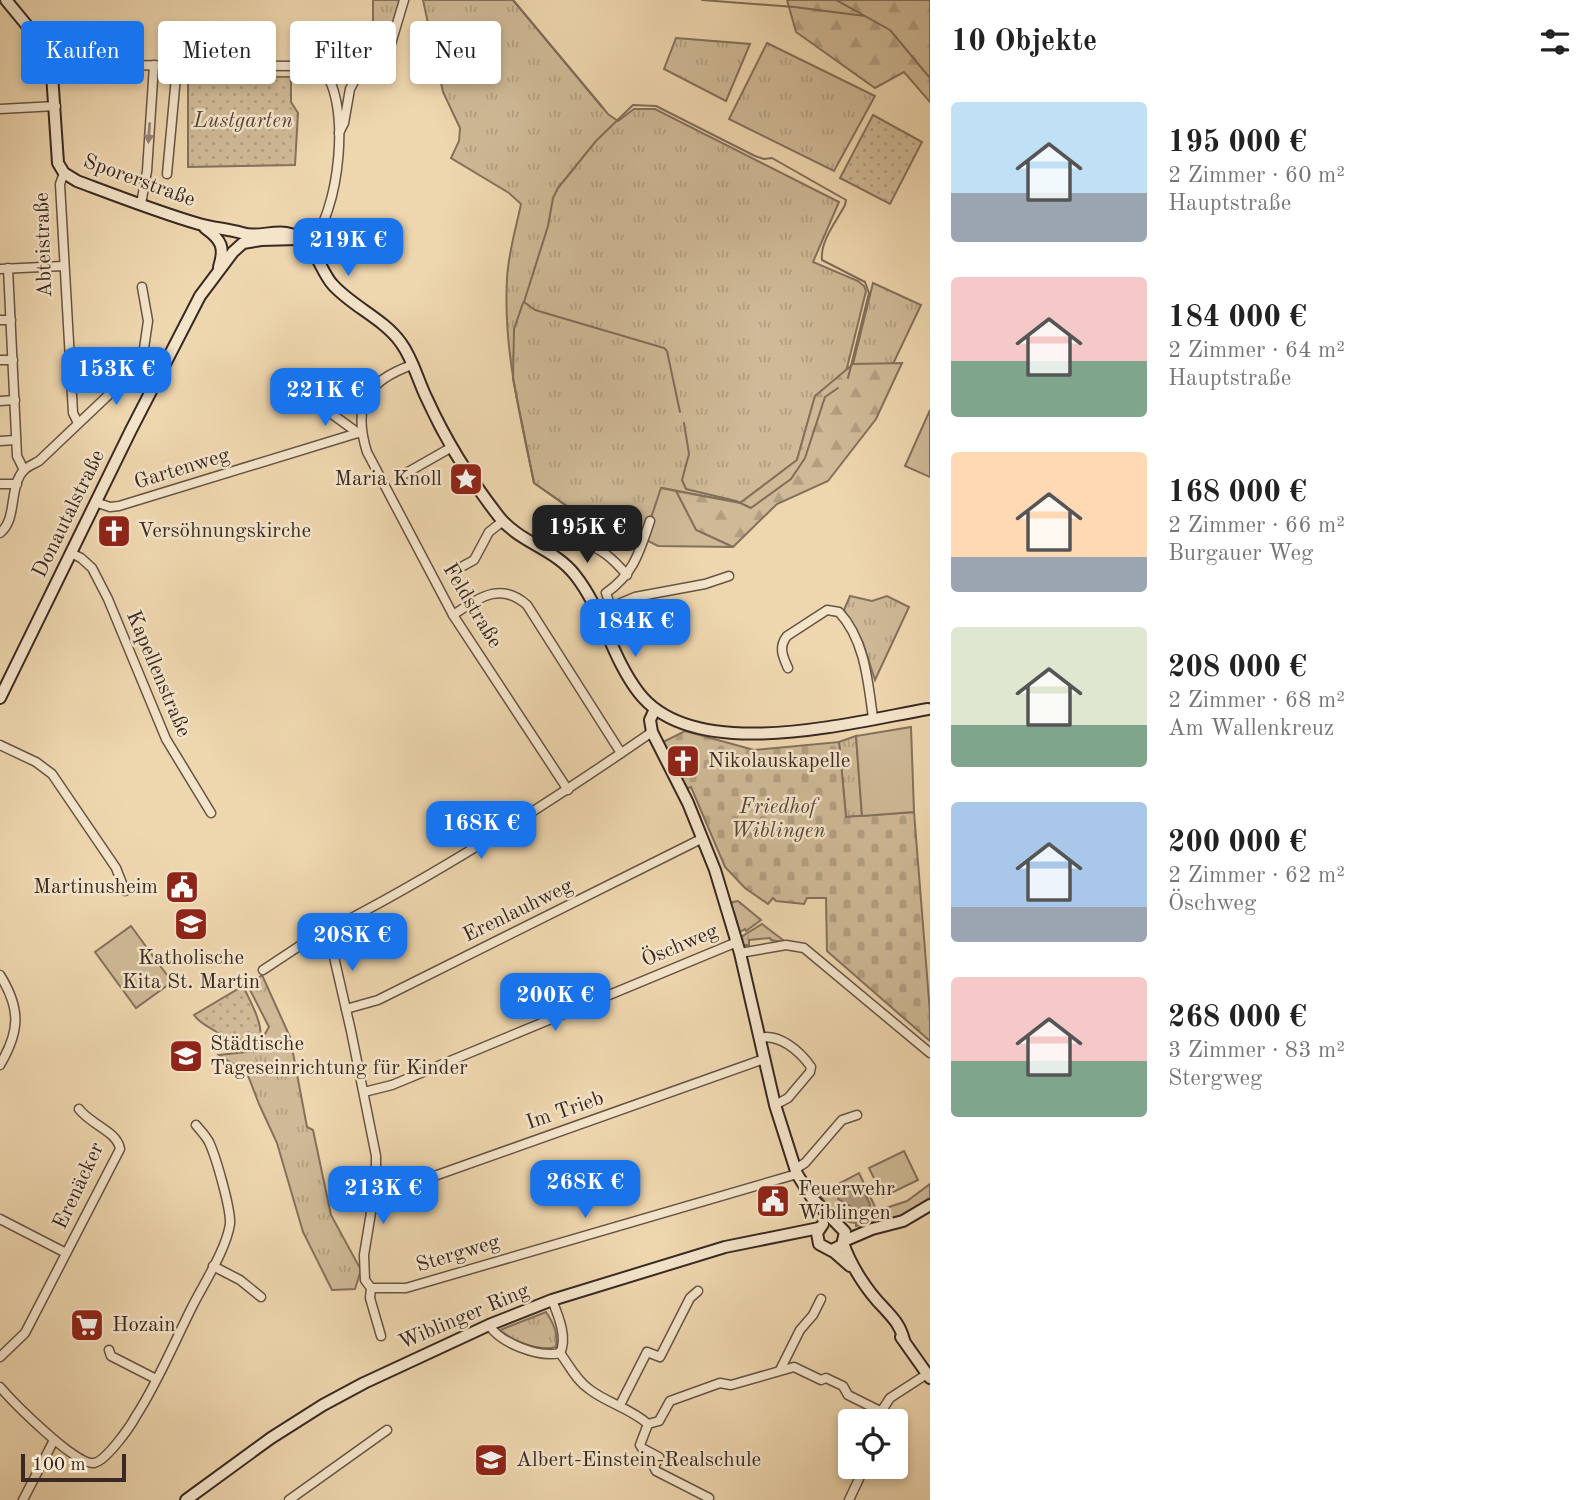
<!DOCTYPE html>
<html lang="de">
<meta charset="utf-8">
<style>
:root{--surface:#fff;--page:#f6f6f6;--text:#222;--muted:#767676;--accent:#1a73e8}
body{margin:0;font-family:"Old Standard TT",serif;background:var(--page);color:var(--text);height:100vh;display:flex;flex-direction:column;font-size:26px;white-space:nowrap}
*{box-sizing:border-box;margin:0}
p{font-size:23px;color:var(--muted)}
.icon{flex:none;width:38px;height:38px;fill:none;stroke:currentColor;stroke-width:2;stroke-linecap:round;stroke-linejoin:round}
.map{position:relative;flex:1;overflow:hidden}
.sheet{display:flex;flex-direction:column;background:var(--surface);width:665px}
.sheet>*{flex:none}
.guide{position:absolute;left:21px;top:21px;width:665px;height:63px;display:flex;gap:14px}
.tools{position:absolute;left:838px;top:1409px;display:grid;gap:14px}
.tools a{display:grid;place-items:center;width:70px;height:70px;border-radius:7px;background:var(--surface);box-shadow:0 4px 10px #0003;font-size:35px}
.scale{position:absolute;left:21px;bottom:18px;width:105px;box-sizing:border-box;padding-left:7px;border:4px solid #392922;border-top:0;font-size:19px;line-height:24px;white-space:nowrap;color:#392922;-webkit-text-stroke:5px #f4e4ca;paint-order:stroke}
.price{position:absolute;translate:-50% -60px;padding:0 16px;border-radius:14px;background:var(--accent);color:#fff;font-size:23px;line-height:46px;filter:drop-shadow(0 2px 4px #0008)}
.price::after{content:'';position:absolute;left:50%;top:42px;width:21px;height:16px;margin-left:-10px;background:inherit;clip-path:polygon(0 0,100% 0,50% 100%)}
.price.on{background:#222;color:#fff}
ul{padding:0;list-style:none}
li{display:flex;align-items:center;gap:21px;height:175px;padding:0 21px}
li span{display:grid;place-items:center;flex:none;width:196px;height:140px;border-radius:7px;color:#555}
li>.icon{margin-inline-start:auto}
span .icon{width:84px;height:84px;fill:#fffc;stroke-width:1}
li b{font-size:30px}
h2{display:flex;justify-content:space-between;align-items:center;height:84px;padding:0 21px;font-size:30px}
.tag{padding:0 24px;border-radius:7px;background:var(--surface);box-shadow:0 4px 10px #0003;font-size:24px;line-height:63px}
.tag.on{background:var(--accent);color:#fff}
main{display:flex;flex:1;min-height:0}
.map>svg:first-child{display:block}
</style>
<main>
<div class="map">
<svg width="930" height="1500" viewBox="0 0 930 1500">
<defs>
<pattern id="grass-tufts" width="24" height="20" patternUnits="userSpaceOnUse" patternTransform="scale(1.75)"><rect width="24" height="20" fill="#cfb996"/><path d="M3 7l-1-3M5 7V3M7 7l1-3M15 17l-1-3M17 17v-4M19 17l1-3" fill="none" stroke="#b29f81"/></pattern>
<pattern id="forest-firs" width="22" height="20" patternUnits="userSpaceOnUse" patternTransform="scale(1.75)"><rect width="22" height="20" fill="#cfb996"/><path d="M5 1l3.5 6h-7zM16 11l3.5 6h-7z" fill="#b29f81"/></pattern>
<pattern id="cemetery-stones" width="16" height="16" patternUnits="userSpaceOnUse" patternTransform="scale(1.75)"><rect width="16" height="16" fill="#cfb996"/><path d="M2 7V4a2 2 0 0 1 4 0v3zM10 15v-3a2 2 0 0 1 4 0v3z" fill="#b29f81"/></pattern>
<pattern id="park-dots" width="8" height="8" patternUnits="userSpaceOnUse" patternTransform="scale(1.75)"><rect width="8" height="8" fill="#cfb996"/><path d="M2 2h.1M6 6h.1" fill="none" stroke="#b29f81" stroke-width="1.8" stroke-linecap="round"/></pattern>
</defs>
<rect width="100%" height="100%" fill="#eed6ae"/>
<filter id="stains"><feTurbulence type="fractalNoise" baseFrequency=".00286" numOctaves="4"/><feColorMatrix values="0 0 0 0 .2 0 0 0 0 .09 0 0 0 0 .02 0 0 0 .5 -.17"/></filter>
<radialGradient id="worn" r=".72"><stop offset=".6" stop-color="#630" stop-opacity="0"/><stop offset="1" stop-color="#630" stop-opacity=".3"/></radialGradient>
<g fill="url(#grass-tufts)" stroke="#84715c" stroke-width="2">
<polygon points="373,0 402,0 391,36 375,36 373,34"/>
<path d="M423,0H513L608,114L618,121L634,109H655L839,202L813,262L858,281L864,286L866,291L846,372L815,396L797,460L740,503L662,488L644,539L577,513L534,483C520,415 503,348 507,279C508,254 516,228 521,204L509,193L451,158L459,141L460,128L443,92Z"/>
<polygon points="676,38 750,44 726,101 664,69"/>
<polygon points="767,43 875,96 834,171 729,119"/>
<polygon points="873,283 921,305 893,364 853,364"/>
<polygon points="850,596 872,601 887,596 909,607 875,680 863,643 844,610"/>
<polygon points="856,736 862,816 846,817 839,742"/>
<polygon points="738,901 761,920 746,931 745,929 740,932 734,912 732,912 730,905 733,902"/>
<polygon points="762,924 783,940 782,942 771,940 770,938 749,940 749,945 743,945 741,937"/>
<polygon points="262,975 290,1037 307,1127 313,1130 331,1215 361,1270 355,1289 332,1290 303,1232 277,1143 259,1104 247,1073 219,1055 255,1051 269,1027 248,986"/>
<path d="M859,1173L877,1211L907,1201L930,1184V1198L899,1217L856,1226V1223C838,1222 829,1207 819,1194Z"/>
<path d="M546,1312C554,1324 558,1333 556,1347C539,1352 513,1341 500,1330Z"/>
</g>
<g fill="url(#forest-firs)" stroke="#84715c" stroke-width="2">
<polygon points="787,0 930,0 930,102 904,72 875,88 796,32"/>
<polygon points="902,363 876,419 828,481 777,504 733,547 696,530 676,491 740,503 797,460 815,396 853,364"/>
</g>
<polygon fill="url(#cemetery-stones)" stroke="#84715c" stroke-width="2" points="685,731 754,750 839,742 846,817 914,812 930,1013 930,1041 827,951 826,898 807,898 804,904 776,901 773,898 768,904 745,888 725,867 691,787 685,789 663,742"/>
<g fill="url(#park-dots)" stroke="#84715c" stroke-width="2">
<polygon points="192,76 291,77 291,102 298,113 295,165 188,167 188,81"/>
<polygon points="873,115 922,142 890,204 840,178"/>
<path d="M243,986C251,1004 275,1040 248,1052C232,1045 231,1042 218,1033C209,1026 201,1025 194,1015Z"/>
</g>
<g fill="#cfb996" stroke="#84715c" stroke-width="2">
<polygon points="930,410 930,477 905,466"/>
<polygon points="661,488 676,491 696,530 733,547 658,546 644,539"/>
<polygon points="911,727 914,812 862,816 856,736"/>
<polygon points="131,926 172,982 136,1008 95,952"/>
<polygon points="904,1151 918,1180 883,1197 869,1168"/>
</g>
<polygon fill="#b09b7e" stroke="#806d59" stroke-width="2" points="847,1186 865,1194 870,1204 869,1208 857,1210 838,1199 838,1190"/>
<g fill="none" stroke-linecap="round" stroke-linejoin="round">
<g stroke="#806d59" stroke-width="2">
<polyline points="513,0 603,108"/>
<polyline points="702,0 794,7 865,16"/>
<polyline points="836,0 890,30 930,78"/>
<polyline points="523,303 514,329 513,379 534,483 575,512 639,539"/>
<path d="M680,412L667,351L664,348L535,310L524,302L548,226L553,198L558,188L596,141L633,105L656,106L755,156L764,159L772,158L846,200L845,205C836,222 820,241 822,260L865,282L869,293L848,378"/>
<polyline points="684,423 689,454 682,480 686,489 736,501 751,508 791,479 805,458 825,397 838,388"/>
</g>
<g stroke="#665445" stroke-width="11">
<g id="street">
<path d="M53,65L303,66L320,68C353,94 340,218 308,245"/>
<polyline points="320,68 322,64 329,61 382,62 388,54 404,0"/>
<polyline points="0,109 56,106"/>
<polyline points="339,133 344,123 350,89 364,63"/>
<polyline points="64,173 60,184 73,413 78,423"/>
<polyline points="167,174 177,66"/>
<polyline points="141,204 147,171 154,65"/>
<polyline points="8,268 17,456 24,470"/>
<polyline points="0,269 63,266"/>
<polyline points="0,320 11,320"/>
<polyline points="0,360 13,360"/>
<path d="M412,365C367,381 352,404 367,452L453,615L568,790"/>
<polyline points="140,376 148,321 142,287"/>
<polyline points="310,398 358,433"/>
<polyline points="0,401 15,400"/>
<polyline points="0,441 16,440"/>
<polyline points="401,476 452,447"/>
<polyline points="0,484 17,484"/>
<polyline points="95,502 110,507 119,506 361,432"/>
<path d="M0,533C18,519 8,487 24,470C28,466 34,464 39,461L118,386L140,376L155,382"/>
<path d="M579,542C601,547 613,559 627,575"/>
<polyline points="71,553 81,558 92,568 108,599 166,739 211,813"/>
<polyline points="463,566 474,560 489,532 503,521"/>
<path d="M611,607L606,593C634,573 639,553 650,521"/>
<polyline points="597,613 635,597 705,584 729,576"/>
<path d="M453,615C479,598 500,581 527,605L621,753"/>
<path d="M788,668C783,657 778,647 787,636L827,610L839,612C865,640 868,682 873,718"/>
<polyline points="0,745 36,762 52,774 116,868 125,891"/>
<polyline points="331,944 351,1031 376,1156 376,1182 364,1255 365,1280 371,1288 406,1288 797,1174"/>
<polyline points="740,953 786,945 804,948 930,1053"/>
<path d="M263,970L316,935L320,940L331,944L344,922C451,866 552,801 652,732"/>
<path d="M0,975C21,1009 20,1031 0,1065"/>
<polyline points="346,1009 378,1000 703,838"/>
<path d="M759,1038C779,1033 800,1051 811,1067L810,1072L788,1098L775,1105"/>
<polyline points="364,1092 392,1085 737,942"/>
<polyline points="795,1169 805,1163 842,1120 857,1115"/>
<polyline points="376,1182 426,1179 764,1059"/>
<polyline points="0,1219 66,1253"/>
<polyline points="213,1266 240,1280 261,1297"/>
<polyline points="371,1288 370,1298 381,1336"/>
<path d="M552,1300C558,1315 568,1338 560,1353"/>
<path d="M489,1325C500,1343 539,1358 560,1353"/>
<polyline points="109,1350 111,1356 156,1379"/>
<path d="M560,1353C569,1365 576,1380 589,1389C607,1403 630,1408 648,1424"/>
<path d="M0,1357L25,1333L120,1149C117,1131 91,1125 79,1109"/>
<polyline points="780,1370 800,1330 813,1315 821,1299"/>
<path d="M0,1387C13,1402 76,1466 94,1463C106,1461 130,1427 136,1416C158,1382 174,1343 192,1307C204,1283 226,1250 230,1224C231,1209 216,1157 209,1142C206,1136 201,1131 196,1125"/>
<polyline points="620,1405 647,1352 660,1357 690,1298 698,1291"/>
<polyline points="875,1421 890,1398 927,1374"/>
<polyline points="648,1424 659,1421 670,1401 720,1383 731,1385 794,1367 821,1380 826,1378 843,1386 848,1395 880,1411"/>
<polyline points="648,1424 640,1445 642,1448 659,1457 654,1467 656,1471 709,1498"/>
<polyline points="23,1500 54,1440"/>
<polyline points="289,1500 387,1430"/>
<polyline points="849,1500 865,1466"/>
</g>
</g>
<g stroke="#392922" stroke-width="14">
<g id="secondary">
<path d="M6,0L43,45L51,59L58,163L64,173L77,181C117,196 158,212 199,224C213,228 228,229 242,233C263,240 284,222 306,243C318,254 322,273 333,285C353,307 384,319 401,343C413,359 418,381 427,399C446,441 471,481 500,518C521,543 555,549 575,575C603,610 611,657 639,693C695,765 852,722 928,709"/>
<path d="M205,228C222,240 225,248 219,267"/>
<polyline points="0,698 131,430 200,296 233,252 243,243 261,240 297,239"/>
<polyline points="655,709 650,720 652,732 688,803 715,870 740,953 775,1105 797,1174 812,1198 845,1232 842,1245 832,1250"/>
<polyline points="823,1224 817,1233 819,1244 834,1252 850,1266"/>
<polyline points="844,1241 872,1229 903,1221 930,1205"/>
<path d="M843,1243C851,1266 867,1291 884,1308C894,1319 900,1325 904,1340"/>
<polyline points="901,1337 930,1378"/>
<polyline points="186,1500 271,1438 323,1405 364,1383 489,1325 552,1300 725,1247 819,1228"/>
</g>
</g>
<use href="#street" stroke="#f4e4ca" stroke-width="8"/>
<use href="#secondary" stroke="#f4e4ca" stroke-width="10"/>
</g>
<defs><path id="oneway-solid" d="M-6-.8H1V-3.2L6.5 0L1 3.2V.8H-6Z" transform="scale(1.75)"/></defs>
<use fill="#968676" href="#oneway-solid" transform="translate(149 133) rotate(94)"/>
<defs>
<g id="sight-square" transform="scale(1.75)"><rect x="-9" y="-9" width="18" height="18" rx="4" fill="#8f2418" stroke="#f4e4ca"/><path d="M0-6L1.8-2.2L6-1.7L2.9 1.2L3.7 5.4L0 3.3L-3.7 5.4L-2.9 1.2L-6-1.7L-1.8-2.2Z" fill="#fff"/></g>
<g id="church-square" transform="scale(1.75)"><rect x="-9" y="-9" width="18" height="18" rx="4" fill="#8f2418" stroke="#f4e4ca"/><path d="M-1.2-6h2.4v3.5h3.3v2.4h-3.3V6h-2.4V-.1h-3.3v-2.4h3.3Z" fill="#fff"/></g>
<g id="civic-square" transform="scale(1.75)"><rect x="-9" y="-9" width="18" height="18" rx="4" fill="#8f2418" stroke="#f4e4ca"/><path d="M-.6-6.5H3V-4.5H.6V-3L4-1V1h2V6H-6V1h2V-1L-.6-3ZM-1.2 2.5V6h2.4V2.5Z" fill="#fff"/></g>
<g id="school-square" transform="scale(1.75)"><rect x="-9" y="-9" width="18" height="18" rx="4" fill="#8f2418" stroke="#f4e4ca"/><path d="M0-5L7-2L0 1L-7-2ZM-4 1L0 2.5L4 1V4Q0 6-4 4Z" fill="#fff"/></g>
<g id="supermarket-square" transform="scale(1.75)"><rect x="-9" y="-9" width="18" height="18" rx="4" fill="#8f2418" stroke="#f4e4ca"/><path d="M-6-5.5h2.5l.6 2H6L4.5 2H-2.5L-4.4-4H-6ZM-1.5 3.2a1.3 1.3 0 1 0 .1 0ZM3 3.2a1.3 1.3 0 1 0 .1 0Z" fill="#fff"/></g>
</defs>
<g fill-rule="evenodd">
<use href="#sight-square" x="466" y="479"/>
<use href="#church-square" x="114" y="531"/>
<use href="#church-square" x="683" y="761"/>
<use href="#civic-square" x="182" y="887"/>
<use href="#school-square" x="191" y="924"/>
<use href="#school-square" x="186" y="1056"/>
<use href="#civic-square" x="773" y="1201"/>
<use href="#supermarket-square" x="87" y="1325"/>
<use href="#school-square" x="491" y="1460"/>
</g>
<g text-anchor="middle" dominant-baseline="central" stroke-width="5" stroke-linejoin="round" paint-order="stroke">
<g font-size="21" font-style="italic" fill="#574639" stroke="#f4e4ca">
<text x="243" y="121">Lustgarten</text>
<text x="778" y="807">Friedhof<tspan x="778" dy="24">Wiblingen</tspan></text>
</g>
<g font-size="21" fill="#392922" stroke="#f4e4ca">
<text transform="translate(139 181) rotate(20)">Sporerstraße</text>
<text transform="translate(44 245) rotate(-92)">Abteistraße</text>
<text transform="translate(182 469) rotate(-17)">Gartenweg</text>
<text transform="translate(69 514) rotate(-64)">Donautalstraße</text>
<text transform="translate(472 606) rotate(59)">Feldstraße</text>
<text transform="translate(158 674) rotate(67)">Kapellenstraße</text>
<text transform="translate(518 911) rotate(-26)">Erenlauhweg</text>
<text transform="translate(680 946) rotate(-23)">Öschweg</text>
<text transform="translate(565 1111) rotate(-19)">Im Trieb</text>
<text transform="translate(79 1186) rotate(-65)">Erenäcker</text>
<text transform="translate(458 1254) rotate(-17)">Stergweg</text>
<text transform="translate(464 1317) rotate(-23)">Wiblinger Ring</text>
</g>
<g font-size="21" fill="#392922" stroke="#f4e4ca" text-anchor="start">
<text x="442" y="479" text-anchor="end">Maria Knoll</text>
<text x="138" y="531">Versöhnungskirche</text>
<text x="708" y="761">Nikolauskapelle</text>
<text x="158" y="887" text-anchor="end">Martinusheim</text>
<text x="191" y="958" text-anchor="middle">Katholische<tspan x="191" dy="24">Kita St. Martin</tspan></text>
<text x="210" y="1044">Städtische<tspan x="210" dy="24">Tageseinrichtung für Kinder</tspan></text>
<text x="798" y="1189">Feuerwehr<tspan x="798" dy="24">Wiblingen</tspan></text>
<text x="112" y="1325">Hozain</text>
<text x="516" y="1460">Albert-Einstein-Realschule</text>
</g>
</g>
<rect width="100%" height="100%" filter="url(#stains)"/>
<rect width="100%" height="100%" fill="url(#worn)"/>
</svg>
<div class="tools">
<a><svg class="icon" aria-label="locate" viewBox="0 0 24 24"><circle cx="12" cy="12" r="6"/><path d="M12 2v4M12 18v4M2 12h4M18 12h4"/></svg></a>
</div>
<div class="scale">100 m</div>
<b class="price" style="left:348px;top:278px">219K €</b>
<b class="price" style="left:116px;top:407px">153K €</b>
<b class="price" style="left:325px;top:428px">221K €</b>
<b class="price on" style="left:587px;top:565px">195K €</b>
<b class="price" style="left:635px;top:659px">184K €</b>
<b class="price" style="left:481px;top:861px">168K €</b>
<b class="price" style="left:352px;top:973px">208K €</b>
<b class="price" style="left:555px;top:1033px">200K €</b>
<b class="price" style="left:585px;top:1220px">268K €</b>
<b class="price" style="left:383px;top:1226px">213K €</b>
<div class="guide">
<a class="tag on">Kaufen</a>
<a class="tag">Mieten</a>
<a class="tag">Filter</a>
<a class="tag">Neu</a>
</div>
</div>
<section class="sheet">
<h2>10 Objekte<svg class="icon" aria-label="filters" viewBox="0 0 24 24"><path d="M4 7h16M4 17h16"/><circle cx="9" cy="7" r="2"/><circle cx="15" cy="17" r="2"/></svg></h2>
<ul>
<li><span style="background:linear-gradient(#bfe0f5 65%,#9aa5b1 0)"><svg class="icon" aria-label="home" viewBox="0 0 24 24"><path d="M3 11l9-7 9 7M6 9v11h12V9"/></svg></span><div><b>195 000 €</b><p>2 Zimmer · 60 m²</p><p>Hauptstraße</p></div></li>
<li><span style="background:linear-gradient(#f6c9c9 60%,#7fa58c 0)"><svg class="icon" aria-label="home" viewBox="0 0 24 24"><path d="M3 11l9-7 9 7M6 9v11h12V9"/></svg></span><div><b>184 000 €</b><p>2 Zimmer · 64 m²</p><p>Hauptstraße</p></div></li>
<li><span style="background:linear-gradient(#ffd9b3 75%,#9aa5b1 0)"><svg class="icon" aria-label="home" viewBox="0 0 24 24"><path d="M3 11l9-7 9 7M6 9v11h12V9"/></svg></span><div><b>168 000 €</b><p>2 Zimmer · 66 m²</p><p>Burgauer Weg</p></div></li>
<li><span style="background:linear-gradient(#dfe7d0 70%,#7fa58c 0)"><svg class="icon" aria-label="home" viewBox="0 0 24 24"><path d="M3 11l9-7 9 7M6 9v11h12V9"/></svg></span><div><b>208 000 €</b><p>2 Zimmer · 68 m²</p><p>Am Wallenkreuz</p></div></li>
<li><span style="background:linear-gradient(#a9c7e8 75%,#9aa5b1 0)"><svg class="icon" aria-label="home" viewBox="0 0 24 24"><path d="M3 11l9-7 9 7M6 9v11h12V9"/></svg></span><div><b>200 000 €</b><p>2 Zimmer · 62 m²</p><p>Öschweg</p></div></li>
<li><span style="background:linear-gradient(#f6c9c9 60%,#7fa58c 0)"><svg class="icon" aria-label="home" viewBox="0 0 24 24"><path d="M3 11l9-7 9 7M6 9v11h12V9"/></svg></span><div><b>268 000 €</b><p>3 Zimmer · 83 m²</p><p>Stergweg</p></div></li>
</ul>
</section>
</main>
